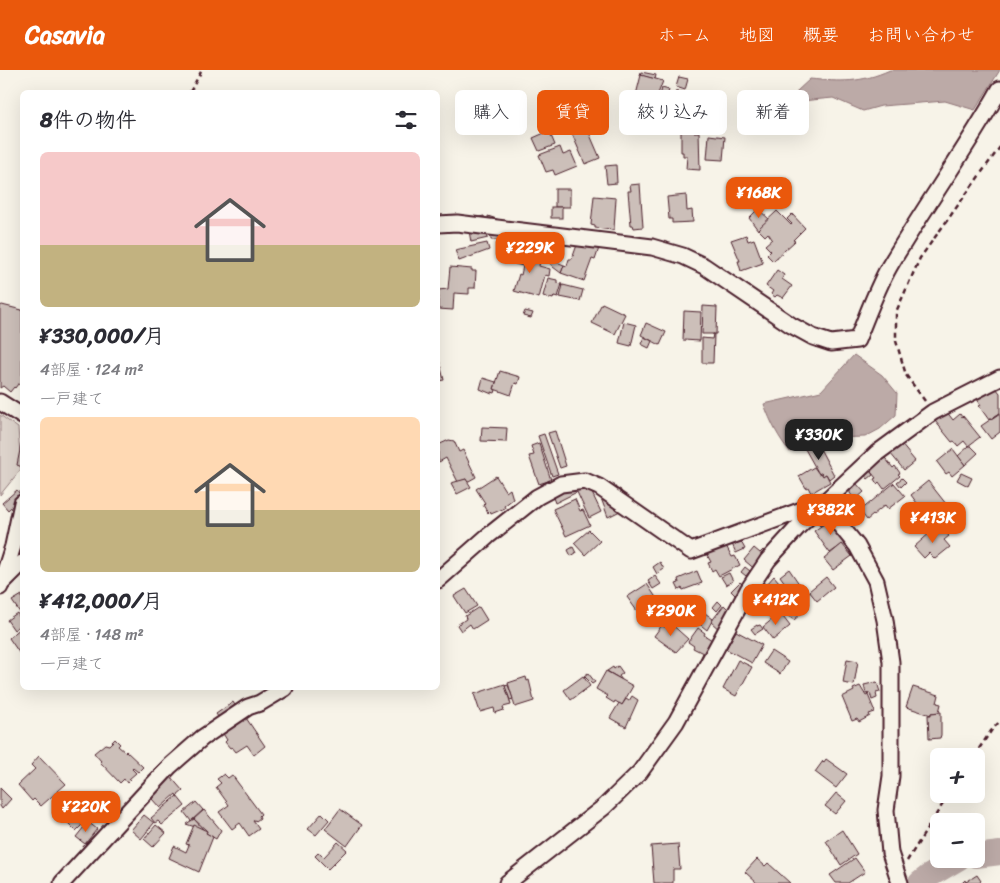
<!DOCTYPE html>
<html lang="ja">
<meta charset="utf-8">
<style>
:root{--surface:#fff;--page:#f2f2f3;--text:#2b2b33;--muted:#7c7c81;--accent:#ea580c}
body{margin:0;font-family:Sriracha,"Klee One",sans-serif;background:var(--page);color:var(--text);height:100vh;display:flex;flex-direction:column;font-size:19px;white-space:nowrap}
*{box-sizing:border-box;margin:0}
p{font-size:16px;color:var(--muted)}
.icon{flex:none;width:28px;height:28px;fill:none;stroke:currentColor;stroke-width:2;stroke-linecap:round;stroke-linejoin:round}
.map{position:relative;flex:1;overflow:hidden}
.panel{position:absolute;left:20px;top:20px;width:420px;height:600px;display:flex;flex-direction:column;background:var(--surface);border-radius:8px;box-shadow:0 5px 20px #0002}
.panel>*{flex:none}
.banner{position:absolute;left:455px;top:20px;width:470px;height:45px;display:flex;gap:10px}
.tools{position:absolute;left:930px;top:678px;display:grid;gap:10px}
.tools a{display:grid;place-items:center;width:55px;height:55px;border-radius:8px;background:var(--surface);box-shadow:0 5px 20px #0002;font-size:25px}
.price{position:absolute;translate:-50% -42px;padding:0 11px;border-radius:10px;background:var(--accent);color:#fff;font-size:16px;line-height:32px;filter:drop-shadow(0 1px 2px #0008)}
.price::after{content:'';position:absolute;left:50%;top:30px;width:15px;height:11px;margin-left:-8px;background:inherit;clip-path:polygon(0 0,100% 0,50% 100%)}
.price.on{background:#222;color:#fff}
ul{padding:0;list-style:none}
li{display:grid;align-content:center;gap:10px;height:265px;padding:0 20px}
li span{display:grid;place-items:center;height:155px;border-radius:8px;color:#555}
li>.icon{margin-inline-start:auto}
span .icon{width:90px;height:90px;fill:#fffc;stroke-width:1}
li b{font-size:21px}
h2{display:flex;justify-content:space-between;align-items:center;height:60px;padding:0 20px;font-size:21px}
.tag{padding:0 18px;border-radius:8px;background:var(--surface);box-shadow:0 5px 20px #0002;font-size:18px;line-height:45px}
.tag.on{background:var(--accent);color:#fff}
header{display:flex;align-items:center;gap:30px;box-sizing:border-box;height:70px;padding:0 25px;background:var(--accent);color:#fff}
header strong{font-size:24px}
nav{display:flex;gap:28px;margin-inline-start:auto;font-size:18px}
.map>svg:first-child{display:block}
</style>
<header>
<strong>Casavia</strong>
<nav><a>ホーム</a><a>地図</a><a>概要</a><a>お問い合わせ</a></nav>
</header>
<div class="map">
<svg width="1000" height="813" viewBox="0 0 1000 813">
<rect width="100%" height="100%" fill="#f7f3e8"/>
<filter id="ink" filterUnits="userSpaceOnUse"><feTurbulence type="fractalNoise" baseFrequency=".02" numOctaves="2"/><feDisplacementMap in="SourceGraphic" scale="10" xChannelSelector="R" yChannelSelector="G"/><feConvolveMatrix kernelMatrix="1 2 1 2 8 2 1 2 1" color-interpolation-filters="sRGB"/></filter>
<g filter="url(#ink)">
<polygon fill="#ded4cc" stroke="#947a7c" points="0,345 18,358 21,399 0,425"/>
<g fill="#bcaaa7" stroke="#8e7275">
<path d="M890,0H1000L975,40L945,31L881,36L863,41L833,28L801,31L797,21L810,9C841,12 861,13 890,0Z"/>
<path d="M854,285L882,305L897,323L896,345L880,359L865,367L830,368L790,382C778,367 771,353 764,334L821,321Z"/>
</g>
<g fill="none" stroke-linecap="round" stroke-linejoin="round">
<g stroke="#bcaaa7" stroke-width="24">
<polyline points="976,786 1000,783"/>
<polyline points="920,813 929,806 958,789"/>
</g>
</g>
<g fill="#ccbfb9" stroke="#4a1f2b">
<polygon points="641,2 656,5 655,9 640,5"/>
<polygon points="641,5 663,11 656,29 636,25"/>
<polygon points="679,7 688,9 685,20 676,17"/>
<polygon points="662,18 669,20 666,28 660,26"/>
<polygon points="676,21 698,25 697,32 700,32 701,26 708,27 704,46 672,40 673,26 675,26"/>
<polygon points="581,44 600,88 585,94 566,50"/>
<polygon points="563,48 564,57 544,59 543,50"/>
<polygon points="678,53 694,53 694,62 699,62 700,100 686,99 687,86 683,86 683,82 681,82 681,61 678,61"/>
<polygon points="549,61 555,75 539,81 533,68"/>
<polygon points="709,65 725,67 723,90 707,89"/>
<polygon points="560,77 563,85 571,82 577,96 555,105 553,100 546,102 539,85"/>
<polygon points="616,95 617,113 607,114 605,96"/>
<polygon points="640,114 643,157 634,158 633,155 631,155 628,121 631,121 630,115"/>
<rect x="555" y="119" width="15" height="18"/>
<polygon points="686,125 687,141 692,140 693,152 672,153 672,149 669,149 667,127"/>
<polygon points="594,126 616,128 614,159 612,160 595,158 595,156 591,155"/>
<rect x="551" y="137" width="11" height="11"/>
<polygon points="758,139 769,149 758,160 749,148"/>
<polygon points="777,141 791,155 792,154 787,149 792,144 805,158 793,170 795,171 773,191 767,185 771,181 765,175 772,169 768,163 765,166 758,159"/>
<polygon points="484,146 488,168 471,172 469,161 469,149"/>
<polygon points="488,146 511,154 501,163 501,170 491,170"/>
<polygon points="746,165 748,171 754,169 763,193 741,201 738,191 740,191 731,170"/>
<polygon points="578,172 600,175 595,190 592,189 584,211 561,203 564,195 567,196 569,189 572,189"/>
<polygon points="487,173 489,180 459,191 455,180"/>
<polygon points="520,177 532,180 531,184 541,187 539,196 550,199 549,206 545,205 539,228 514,221 519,204 521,205 523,196 515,194"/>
<polygon points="547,185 555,188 554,191 564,195 561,203 553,197 546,188"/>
<polygon points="450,197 472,199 472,201 476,201 475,218 469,218 469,224 454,223 453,240 438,239 438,220 448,219"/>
<polygon points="777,200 784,205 782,209 792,216 783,228 777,225 775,227 771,224 773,221 766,216"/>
<polygon points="548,208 557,210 557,213 562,214 558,227 554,226 553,229 543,226"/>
<polygon points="563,215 583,220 580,231 560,227"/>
<polygon points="602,233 625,244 615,264 592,253"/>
<polygon points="2,235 22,240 22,315 18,314 15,318 14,317 10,322 3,316 0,318 0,236"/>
<polygon points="703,236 717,237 716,264 702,264"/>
<polygon points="525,241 533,243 531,248 523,246"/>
<polygon points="684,241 701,242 700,271 683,270"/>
<polygon points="624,252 636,255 631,276 619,273"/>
<polygon points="646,253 666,262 660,275 641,265"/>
<polygon points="713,264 714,264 713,293 702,293 702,268 712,269"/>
<polygon points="644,267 652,271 649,278 641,274"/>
<polygon points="438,290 439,290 444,310 438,311"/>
<polygon points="500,301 520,307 518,314 515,313 511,325 494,319"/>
<polygon points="984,307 987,311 989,309 1000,323 1000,343 989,350 979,336 981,335 972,322 971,316"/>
<polygon points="483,308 496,312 494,319 496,320 495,323 492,322 492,324 480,319"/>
<polygon points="943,337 953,350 960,344 962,347 963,346 980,367 968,376 964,371 958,376 954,371 952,372 931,346"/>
<polygon points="1000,343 1000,362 991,369 981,356"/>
<polygon points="482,357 507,358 506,372 481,371"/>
<polygon points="555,361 566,396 560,398 548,363"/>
<polygon points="544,364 558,404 552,406 538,366"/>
<polygon points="22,370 22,397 17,395"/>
<polygon points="449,370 454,371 459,382 463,380 476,407 467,412 466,409 458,412 446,388 439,392 438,388 438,375"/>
<polygon points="539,373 551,410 539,414 529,386 534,385 531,376"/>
<polygon points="817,373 834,405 829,409 826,404 823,406 821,403 819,404 805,379"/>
<polygon points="901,374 915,391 904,400 890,383"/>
<polygon points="969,376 971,376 978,383 965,395 958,386"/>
<polygon points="953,379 965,395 952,406 949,402 946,404 937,392"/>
<polygon points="882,384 893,398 895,396 900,403 898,404 900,406 884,419 879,412 877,414 874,409 876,408 867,397"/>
<polygon points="814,397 819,404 821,403 823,406 826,404 830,412 811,423 808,417 806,418 799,406"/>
<polygon points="867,397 873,405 868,409 861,401"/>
<polygon points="961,403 972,408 968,416 957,410"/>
<polygon points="496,406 506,422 510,419 513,429 504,436 505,438 491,444 490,441 488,443 483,435 485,433 476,419"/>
<polygon points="584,406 601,442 589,448 577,422 555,433 551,422"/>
<polygon points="902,408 906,412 901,417 897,412"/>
<polygon points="466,409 471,417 457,424 451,413"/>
<polygon points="928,411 954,444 934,459 920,441 922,440 911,425"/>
<polygon points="613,413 617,420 620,419 626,431 629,429 632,435 608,447 598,420"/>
<polygon points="856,413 864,422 855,430 850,423 850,418"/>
<polygon points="894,413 905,426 888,439 885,435 867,450 860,441"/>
<polygon points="17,420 22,427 8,440 2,433"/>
<polygon points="575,429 580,441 583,440 590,455 566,466 553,439"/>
<polygon points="834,434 845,448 835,454 831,449 820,456 812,444 826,440"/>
<polygon points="831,449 850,469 830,483 814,461"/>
<polygon points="942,458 949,466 944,470 950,477 935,489 929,483 924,488 914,477 932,461 935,465"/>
<polygon points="589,460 600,471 585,485 574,473"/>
<polygon points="740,470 745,479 736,483 732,474"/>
<polygon points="724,472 732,487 735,486 740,495 719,506 715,499 712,501 708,493 711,492 706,483"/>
<polygon points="842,474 852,486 833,500 824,489"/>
<polygon points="573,477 576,483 571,486 568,480"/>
<polygon points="754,478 760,483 763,480 769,485 757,501 744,490"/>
<polygon points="660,492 664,499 657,504 653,497"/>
<polygon points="745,497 750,501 746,506 741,502"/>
<polygon points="789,499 802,518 793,524 780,506"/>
<polygon points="697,501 702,513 683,520 682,518 679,520 676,514 679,513 678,509"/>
<polygon points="729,503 733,511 726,515 721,507"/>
<polygon points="655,506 661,514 653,519 648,511"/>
<polygon points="774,506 795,531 778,544 760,522"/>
<polygon points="826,507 834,517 817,531 809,521"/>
<polygon points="740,512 751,522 742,532 731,521"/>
<polygon points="647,514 661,535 642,548 627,527"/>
<polygon points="803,518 808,526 798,532 793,525"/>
<polygon points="466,519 477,536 465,543 454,526"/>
<polygon points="22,525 22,542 21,544 12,531"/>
<polygon points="718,531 722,535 717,541 713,537"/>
<polygon points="793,533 802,543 794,550 788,546 789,544 786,540"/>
<polygon points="724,535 734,545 721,561 711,552"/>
<polygon points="479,537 487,550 473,559 470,554 461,561 457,555 466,549 465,546"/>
<polygon points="17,543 22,551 22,554 14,560 7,550"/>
<polygon points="705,543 713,549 707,560 697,552"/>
<polygon points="780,543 790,556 773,570 763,557"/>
<polygon points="669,552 688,569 676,582 654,566 662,555 665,557"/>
<polygon points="757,555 757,556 760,555 763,559 755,564 751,559"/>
<polygon points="22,557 22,587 9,568"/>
<polygon points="698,558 705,563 704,565 717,573 704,592 700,589 703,583 693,578 694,576 688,572"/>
<polygon points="736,561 762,575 752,593 726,579"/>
<polygon points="771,581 788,592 780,604 763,593"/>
<polygon points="847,589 858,591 854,615 843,613"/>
<polygon points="738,590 752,597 736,626 723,619"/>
<polygon points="618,596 623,603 619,606 622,610 607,601 613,597 614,599"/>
<polygon points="606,601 633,616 622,635 615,631 614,633 606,628 608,626 596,619"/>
<polygon points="588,603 595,612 592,614 584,606"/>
<polygon points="583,606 590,616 571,630 564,620"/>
<polygon points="526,607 527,611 529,610 534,631 515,637 508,613"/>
<polygon points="877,612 880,622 876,623 877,628 872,630 870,623 866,624 864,615"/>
<polygon points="505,614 511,635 503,637 504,640 495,643 494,638 480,642 474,624"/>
<polygon points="508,615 513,629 510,630 505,616"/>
<polygon points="860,616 866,626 868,625 875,642 869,644 870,646 859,652 857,649 852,651 842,627 854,621 853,619"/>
<polygon points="913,617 939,625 937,633 941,634 939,642 931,643 931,645 906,637"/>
<polygon points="632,626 638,630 626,657 610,648 619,633 622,635 626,629 629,631"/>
<polygon points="233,632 240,643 242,642 265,676 254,685 247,675 236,682 232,677 230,678 225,672 227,670 222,662 227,659 216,644"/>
<polygon points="941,642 941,665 940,668 929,669 928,645 931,645 931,643"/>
<polygon points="115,669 120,674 118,676 125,682 126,681 143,697 138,702 133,698 132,699 136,703 129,709 130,710 127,713 124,709 120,713 100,692 101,691 94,683 105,674 109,675"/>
<polygon points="39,686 66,714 41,736 34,729 32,731 18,715 35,699 31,695"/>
<polygon points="826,689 847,704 836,718 815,702 823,691 824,692"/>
<polygon points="164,699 183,721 177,726 176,724 160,738 144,720"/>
<polygon points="224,704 228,708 232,705 261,744 259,746 260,748 256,751 255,750 253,751 259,759 249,766 240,753 232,759 219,742 229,735 216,717 221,713 217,709"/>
<polygon points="0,718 11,729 2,739 0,736"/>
<polygon points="836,723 846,731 835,744 825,736"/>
<polygon points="69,725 78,733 81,729 92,740 88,743 91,746 76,761 55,740"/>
<polygon points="177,726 185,736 162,755 158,751 155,753 151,748"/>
<polygon points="196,732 203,740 191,751 184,742"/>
<polygon points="340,739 362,755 347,776 325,759"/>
<polygon points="204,740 221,760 216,769 206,763 207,761 194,749"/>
<polygon points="322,743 329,750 316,765 308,759"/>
<polygon points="144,745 154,753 141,769 131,760"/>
<polygon points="194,749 204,760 186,754"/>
<polygon points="88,752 97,759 85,774 76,767"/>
<polygon points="156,755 166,763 153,777 144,769"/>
<polygon points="194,755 207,761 206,763 213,767 199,802 169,788 174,776 186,782 189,775 186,774"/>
<polygon points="842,760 857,784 841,795 826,771"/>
<polygon points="338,772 347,780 328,799 315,786 319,782 324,787"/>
<polygon points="678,774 680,799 673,799 673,813 654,813 651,776"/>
<polygon points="855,788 865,802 848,813 836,813 830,805"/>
<polygon points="757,789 765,796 768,793 790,813 757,813 745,802"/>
<polygon points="977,805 981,811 979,813 962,813 965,810 966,812"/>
</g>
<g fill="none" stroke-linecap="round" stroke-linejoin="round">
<g stroke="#4a1f2b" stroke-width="19">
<g id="minor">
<path d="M438,154L457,153L652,177L683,186L704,196L791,255L813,267L831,273L857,270C867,246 876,220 889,197C924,137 966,80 1000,19"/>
<polyline points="0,332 22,346"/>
<polyline points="822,433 857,476 876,511 885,550 891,592 891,706 886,740 890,783 900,813"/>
<polyline points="438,510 488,466 537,427 561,414 585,411 599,417 691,481 818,434"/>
<polyline points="3,512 22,493"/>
<polyline points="0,517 13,476 22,433"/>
<polyline points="62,813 170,696 202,668 248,637 260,633 285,618"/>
<polyline points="507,813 604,737 640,702 676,652 748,520 768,490 799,456 877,383 933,342 1000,308"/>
</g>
</g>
<g stroke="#4a1f2b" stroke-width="2.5" stroke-dasharray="5 4" stroke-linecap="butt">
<polyline points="190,22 202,0"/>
<polyline points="925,331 906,305 896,271 896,242 920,188 1000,77"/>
<polyline points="974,686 991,661 1000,651"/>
<polyline points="907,791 949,724"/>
</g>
<use href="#minor" stroke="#f7f3e8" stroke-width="15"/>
</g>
</g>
</svg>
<div class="tools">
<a>+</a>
<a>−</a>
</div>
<b class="price" style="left:759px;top:149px">¥168K</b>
<b class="price" style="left:530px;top:204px">¥229K</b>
<b class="price on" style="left:819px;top:391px">¥330K</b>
<b class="price" style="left:831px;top:466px">¥382K</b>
<b class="price" style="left:933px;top:474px">¥413K</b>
<b class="price" style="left:776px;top:556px">¥412K</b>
<b class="price" style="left:671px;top:567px">¥290K</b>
<b class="price" style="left:86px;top:763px">¥220K</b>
<div class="banner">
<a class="tag">購入</a>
<a class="tag on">賃貸</a>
<a class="tag">絞り込み</a>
<a class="tag">新着</a>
</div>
<section class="panel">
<h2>8件の物件<svg class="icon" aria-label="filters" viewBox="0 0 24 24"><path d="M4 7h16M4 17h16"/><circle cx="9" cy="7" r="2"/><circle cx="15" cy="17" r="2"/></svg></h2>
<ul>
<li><span style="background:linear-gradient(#f6c9c9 60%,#c2b280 0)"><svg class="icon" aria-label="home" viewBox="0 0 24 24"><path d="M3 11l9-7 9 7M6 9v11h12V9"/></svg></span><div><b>¥330,000/月</b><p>4部屋 · 124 m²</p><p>一戸建て</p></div></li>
<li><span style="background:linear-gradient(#ffd9b3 60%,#c2b280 0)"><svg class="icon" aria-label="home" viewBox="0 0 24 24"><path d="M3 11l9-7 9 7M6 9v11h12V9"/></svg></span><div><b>¥412,000/月</b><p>4部屋 · 148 m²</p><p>一戸建て</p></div></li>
</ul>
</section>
</div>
